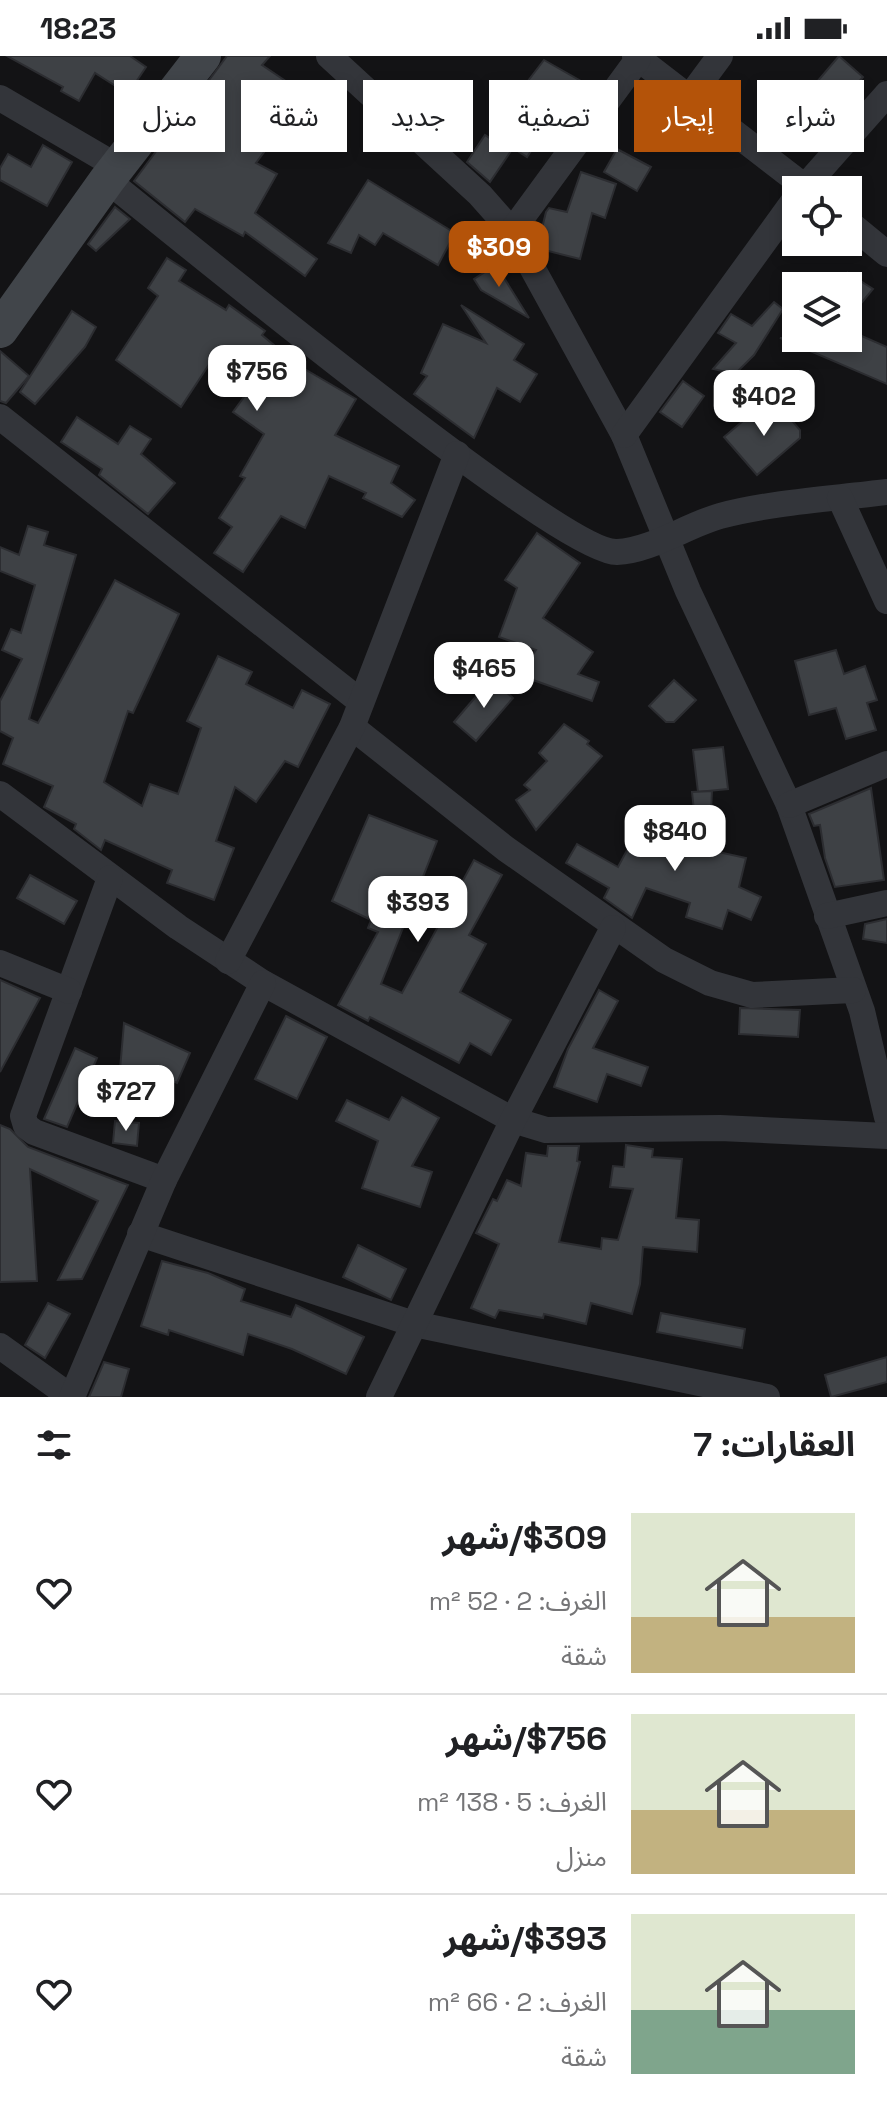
<!DOCTYPE html>
<html lang="ar">
<meta charset="utf-8">
<style>
:root{--surface:#fff;--page:#f6f6f6;--text:#202124;--muted:#757577;--line:#e0e0e0;--accent:#b45309}
body{margin:0;font-family:"Space Grotesk","Noto Sans Arabic",sans-serif;background:var(--page);color:var(--text);direction:rtl;height:100vh;display:flex;flex-direction:column;font-size:30px;white-space:nowrap}
*{box-sizing:border-box;margin:0}
p{font-size:26px;color:var(--muted)}
.icon{flex:none;width:44px;height:44px;fill:none;stroke:currentColor;stroke-width:2;stroke-linecap:round;stroke-linejoin:round}
.map{position:relative;height:1341px;overflow:hidden;direction:ltr}
.panel{display:flex;flex-direction:column;background:var(--surface);flex:1}
.panel>*{flex:none}
.guide{position:absolute;left:24px;top:24px;width:840px;height:72px;direction:rtl;display:flex;gap:16px}
.controls{position:absolute;left:782px;top:120px;display:grid;gap:16px}
.controls a{display:grid;place-items:center;width:80px;height:80px;border-radius:0px;background:var(--surface);box-shadow:0 4px 12px #0003;font-size:40px}
.price{position:absolute;translate:-50% -68px;padding:0 18px;border-radius:16px;background:#fff;color:#222;font-size:26px;line-height:52px;filter:drop-shadow(0 2px 4px #0008)}
.price::after{content:'';position:absolute;left:50%;top:48px;width:24px;height:18px;margin-left:-12px;background:inherit;clip-path:polygon(0 0,100% 0,50% 100%)}
.price.current{background:var(--accent);color:#fff}
ul{padding:0;list-style:none}
li{display:flex;align-items:center;gap:24px;height:200px;padding:0 32px}
li+li{border-top:2px solid var(--line)}
li span{display:grid;place-items:center;flex:none;width:224px;height:160px;border-radius:0px;color:#555}
li>.icon{margin-inline-start:auto}
span .icon{width:96px;height:96px;fill:#fffc;stroke-width:1}
li b{font-size:34px}
h2{display:flex;justify-content:space-between;align-items:center;height:96px;padding:0 32px;font-size:34px}
.tag{padding:0 28px;border-radius:0px;background:var(--surface);box-shadow:0 4px 12px #0003;font-size:28px;line-height:72px}
.tag.current{background:var(--accent);color:#fff}
.status{display:flex;justify-content:space-between;align-items:center;height:56px;padding:0 40px;background:var(--surface);direction:ltr}
.status svg{height:22px;fill:currentColor}
.map>svg:first-child{display:block}
</style>
<div class="status"><b>18:23</b><svg viewBox="0 0 49 12"><path d="M0 12V9h3v3zM5 12V6h3v6zM10 12V3h3v9zM15 12V0h3v12zM26 1h20v11H26zM47 4h2v5h-2z"/></svg></div>
<div class="map">
<svg width="887" height="1341" viewBox="0 0 887 1341">
<rect width="100%" height="100%" fill="#131315"/>
<g fill="#3e4145" stroke="#2c2d31" stroke-width="2">
<polygon points="7,0 130,0 146,11 128,38 95,17 79,45 61,35 63,31"/>
<polygon points="227,0 270,0 262,9 296,32 280,56 289,63 256,107 277,118 255,157 317,203 305,220 245,176 243,180 195,153 185,166 134,125"/>
<polygon points="839,0 863,21 806,88 782,67"/>
<polygon points="544,4 586,28 562,72 550,66 527,101 513,92 490,126 467,106 485,79 491,83 521,34"/>
<polygon points="43,89 72,106 47,150 0,124 0,112 8,98 31,111"/>
<polygon points="617,93 651,111 637,135 604,116"/>
<polygon points="581,116 616,128 605,162 592,157 580,203 540,193 538,188 546,156 549,152 567,156"/>
<polygon points="368,124 455,177 438,209 383,177 375,189 359,179 351,197 328,187"/>
<polygon points="115,151 130,163 96,195 88,188"/>
<polygon points="167,202 186,214 179,225 226,254 229,249 265,275 262,279 275,290 272,294 356,343 335,379 399,410 391,427 415,444 402,461 363,442 366,437 329,420 305,472 281,460 243,516 214,497 232,471 219,462 245,422 240,420 264,378 233,356 252,330 210,307 181,351 116,304 158,240 148,232"/>
<polygon points="496,209 529,262 481,234 474,223"/>
<polygon points="848,217 873,233 848,263"/>
<polygon points="774,246 783,253 754,299 735,318 713,313 736,287 718,277 731,258 752,270"/>
<polygon points="461,249 524,288 514,304 537,318 520,346 497,332 474,382 414,338 427,320 421,317 443,268 486,287"/>
<polygon points="72,255 96,271 85,291 35,348 20,336"/>
<polygon points="848,274 887,291 887,328 780,282 848,282"/>
<polygon points="0,295 29,320 6,347 0,345"/>
<polygon points="683,325 704,340 682,371 660,356"/>
<polygon points="776,346 800,374 800,382 757,419 724,381 750,359 754,365"/>
<polygon points="77,361 118,388 130,370 151,383 141,398 175,427 148,458 99,419 102,413 61,386"/>
<polygon points="28,470 48,476 44,489 76,499 29,663 38,667 115,524 179,558 133,657 128,655 104,726 142,750 150,728 178,738 201,672 187,665 218,600 252,616 246,628 293,652 302,634 330,648 298,711 285,705 256,746 235,731 216,785 234,792 214,844 167,827 172,814 105,784 101,794 74,773 76,768 44,751 53,730 3,708 13,682 0,675 0,645 22,603 2,594 11,573 21,577 35,529 0,515 0,491 19,499"/>
<polygon points="537,477 580,507 543,562 593,596 578,618 599,626 592,645 533,624 521,616 536,594 499,581 517,532 505,524"/>
<polygon points="836,594 844,618 865,610 877,644 867,647 876,674 846,683 836,652 809,659 795,605"/>
<polygon points="491,623 513,642 476,685 454,666"/>
<polygon points="674,624 696,644 674,666 666,666 649,650"/>
<polygon points="564,668 589,685 587,688 602,700 536,774 516,744 530,734 524,729 547,705 539,697"/>
<polygon points="723,691 728,733 698,736 693,694"/>
<polygon points="871,732 884,824 835,831 825,802 820,769 814,770 809,758"/>
<polygon points="712,735 709,794 746,802 739,831 761,841 751,864 728,854 722,873 686,861 690,847 646,832 632,862 604,842 609,832 566,807 577,788 618,811 640,770 690,794 690,791 698,792 692,736"/>
<polygon points="369,759 437,785 381,928 402,937 474,804 502,819 469,879 486,888 460,936 511,964 491,999 470,987 459,1007 370,961 368,965 338,949 378,876 368,872 371,864 332,845"/>
<polygon points="30,819 77,845 64,868 17,842"/>
<polygon points="887,863 887,887 863,883 865,868"/>
<polygon points="0,924 40,942 0,1016"/>
<polygon points="599,934 618,945 593,992 648,1011 641,1030 607,1018 597,1046 554,1031 568,993"/>
<polygon points="740,952 800,954 798,981 739,978"/>
<polygon points="286,960 327,981 297,1043 255,1023"/>
<polygon points="124,967 190,997 177,1027 145,1013 139,1032 119,1025"/>
<polygon points="75,992 97,1002 67,1071 44,1063"/>
<polygon points="402,1041 439,1062 412,1110 432,1116 420,1151 362,1132 378,1085 336,1065 347,1044 389,1064"/>
<polygon points="115,1065 139,1067 137,1090 113,1087"/>
<polygon points="0,1069 10,1073 28,1091 128,1129 82,1223 58,1224 98,1145 30,1113 37,1225 0,1226"/>
<polygon points="626,1089 653,1093 652,1101 682,1103 676,1162 699,1164 697,1196 643,1191 640,1228 632,1258 591,1247 586,1268 544,1258 543,1262 499,1254 495,1262 471,1252 499,1188 476,1177 493,1143 497,1145 507,1124 521,1130 526,1097 547,1100 548,1090 579,1090 577,1105 580,1106 559,1186 601,1193 602,1182 618,1184 633,1133 610,1131 613,1110 624,1111"/>
<polygon points="358,1189 406,1213 391,1244 343,1221"/>
<polygon points="162,1205 208,1217 245,1233 241,1245 291,1261 296,1249 364,1281 346,1318 292,1293 248,1278 243,1299 169,1274 168,1279 141,1270"/>
<polygon points="48,1247 70,1258 45,1302 25,1289"/>
<polygon points="661,1257 745,1273 742,1292 657,1276"/>
<polygon points="887,1301 887,1326 831,1341 825,1319"/>
<polygon points="104,1306 129,1313 121,1341 89,1341"/>
</g>
<g fill="none" stroke-linecap="round" stroke-linejoin="round">
<g stroke="#33353a" stroke-width="26">
<polyline points="329,0 480,139 512,175 624,379 688,535 789,749 862,955 887,1061"/>
<polyline points="635,0 809,134"/>
<polyline points="0,42 118,111"/>
<polyline points="689,42 720,0"/>
<path d="M107,124C175,178 562,498 617,496C651,495 687,469 720,460C773,446 832,443 887,436"/>
<polyline points="802,134 887,38"/>
<polyline points="848,166 887,198"/>
<polyline points="512,175 638,3"/>
<polyline points="0,361 361,646"/>
<polyline points="624,379 796,142"/>
<polyline points="840,442 887,545"/>
<polyline points="352,671 506,793 664,904 710,927 752,939 853,934"/>
<polyline points="0,738 178,871 263,927 513,1064 546,1074 720,1072 887,1080"/>
<polyline points="789,749 887,708"/>
<polyline points="110,822 23,1060 26,1070 34,1076 164,1124"/>
<polyline points="827,860 887,847"/>
<polyline points="228,905 352,671 457,398"/>
<polyline points="0,907 69,935"/>
<polyline points="140,1178 414,1268 767,1341"/>
<polyline points="0,1290 71,1341"/>
<polyline points="72,1341 164,1124 263,927"/>
<polyline points="379,1341 513,1064 613,872"/>
</g>
<polyline stroke="#41454a" stroke-width="36" points="0,274 107,124 203,0"/>
</g>
</svg>
<div class="controls">
<a><svg class="icon" aria-label="locate" viewBox="0 0 24 24"><circle cx="12" cy="12" r="6"/><path d="M12 2v4M12 18v4M2 12h4M18 12h4"/></svg></a>
<a><svg class="icon" aria-label="layers" viewBox="0 0 24 24"><path d="M12 4l9 5-9 5-9-5zM3 14l9 5 9-5"/></svg></a>
</div>
<b class="price current" style="left:499px;top:233px">$309</b>
<b class="price" style="left:257px;top:357px">$756</b>
<b class="price" style="left:764px;top:382px">$402</b>
<b class="price" style="left:484px;top:654px">$465</b>
<b class="price" style="left:675px;top:817px">$840</b>
<b class="price" style="left:418px;top:888px">$393</b>
<b class="price" style="left:126px;top:1077px">$727</b>
<div class="guide">
<a class="tag">شراء</a>
<a class="tag current">إيجار</a>
<a class="tag">تصفية</a>
<a class="tag">جديد</a>
<a class="tag">شقة</a>
<a class="tag">منزل</a>
</div>
</div>
<section class="panel">
<h2>العقارات: 7<svg class="icon" aria-label="filters" viewBox="0 0 24 24"><path d="M4 7h16M4 17h16"/><circle cx="9" cy="7" r="2"/><circle cx="15" cy="17" r="2"/></svg></h2>
<ul>
<li><span style="background:linear-gradient(#dfe7d0 65%,#c2b280 0)"><svg class="icon" aria-label="home" viewBox="0 0 24 24"><path d="M3 11l9-7 9 7M6 9v11h12V9"/></svg></span><div><b>$309/شهر</b><p>الغرف: 2 · 52 m²</p><p>شقة</p></div><svg class="icon" aria-label="heart" viewBox="0 0 24 24"><path d="M12 20l-8-8c-3-5 5-10 8-4 3-6 11-1 8 4z"/></svg></li>
<li><span style="background:linear-gradient(#dfe7d0 60%,#c2b280 0)"><svg class="icon" aria-label="home" viewBox="0 0 24 24"><path d="M3 11l9-7 9 7M6 9v11h12V9"/></svg></span><div><b>$756/شهر</b><p>الغرف: 5 · 138 m²</p><p>منزل</p></div><svg class="icon" aria-label="heart" viewBox="0 0 24 24"><path d="M12 20l-8-8c-3-5 5-10 8-4 3-6 11-1 8 4z"/></svg></li>
<li><span style="background:linear-gradient(#dfe7d0 60%,#7fa58c 0)"><svg class="icon" aria-label="home" viewBox="0 0 24 24"><path d="M3 11l9-7 9 7M6 9v11h12V9"/></svg></span><div><b>$393/شهر</b><p>الغرف: 2 · 66 m²</p><p>شقة</p></div><svg class="icon" aria-label="heart" viewBox="0 0 24 24"><path d="M12 20l-8-8c-3-5 5-10 8-4 3-6 11-1 8 4z"/></svg></li>
</ul>
</section>
